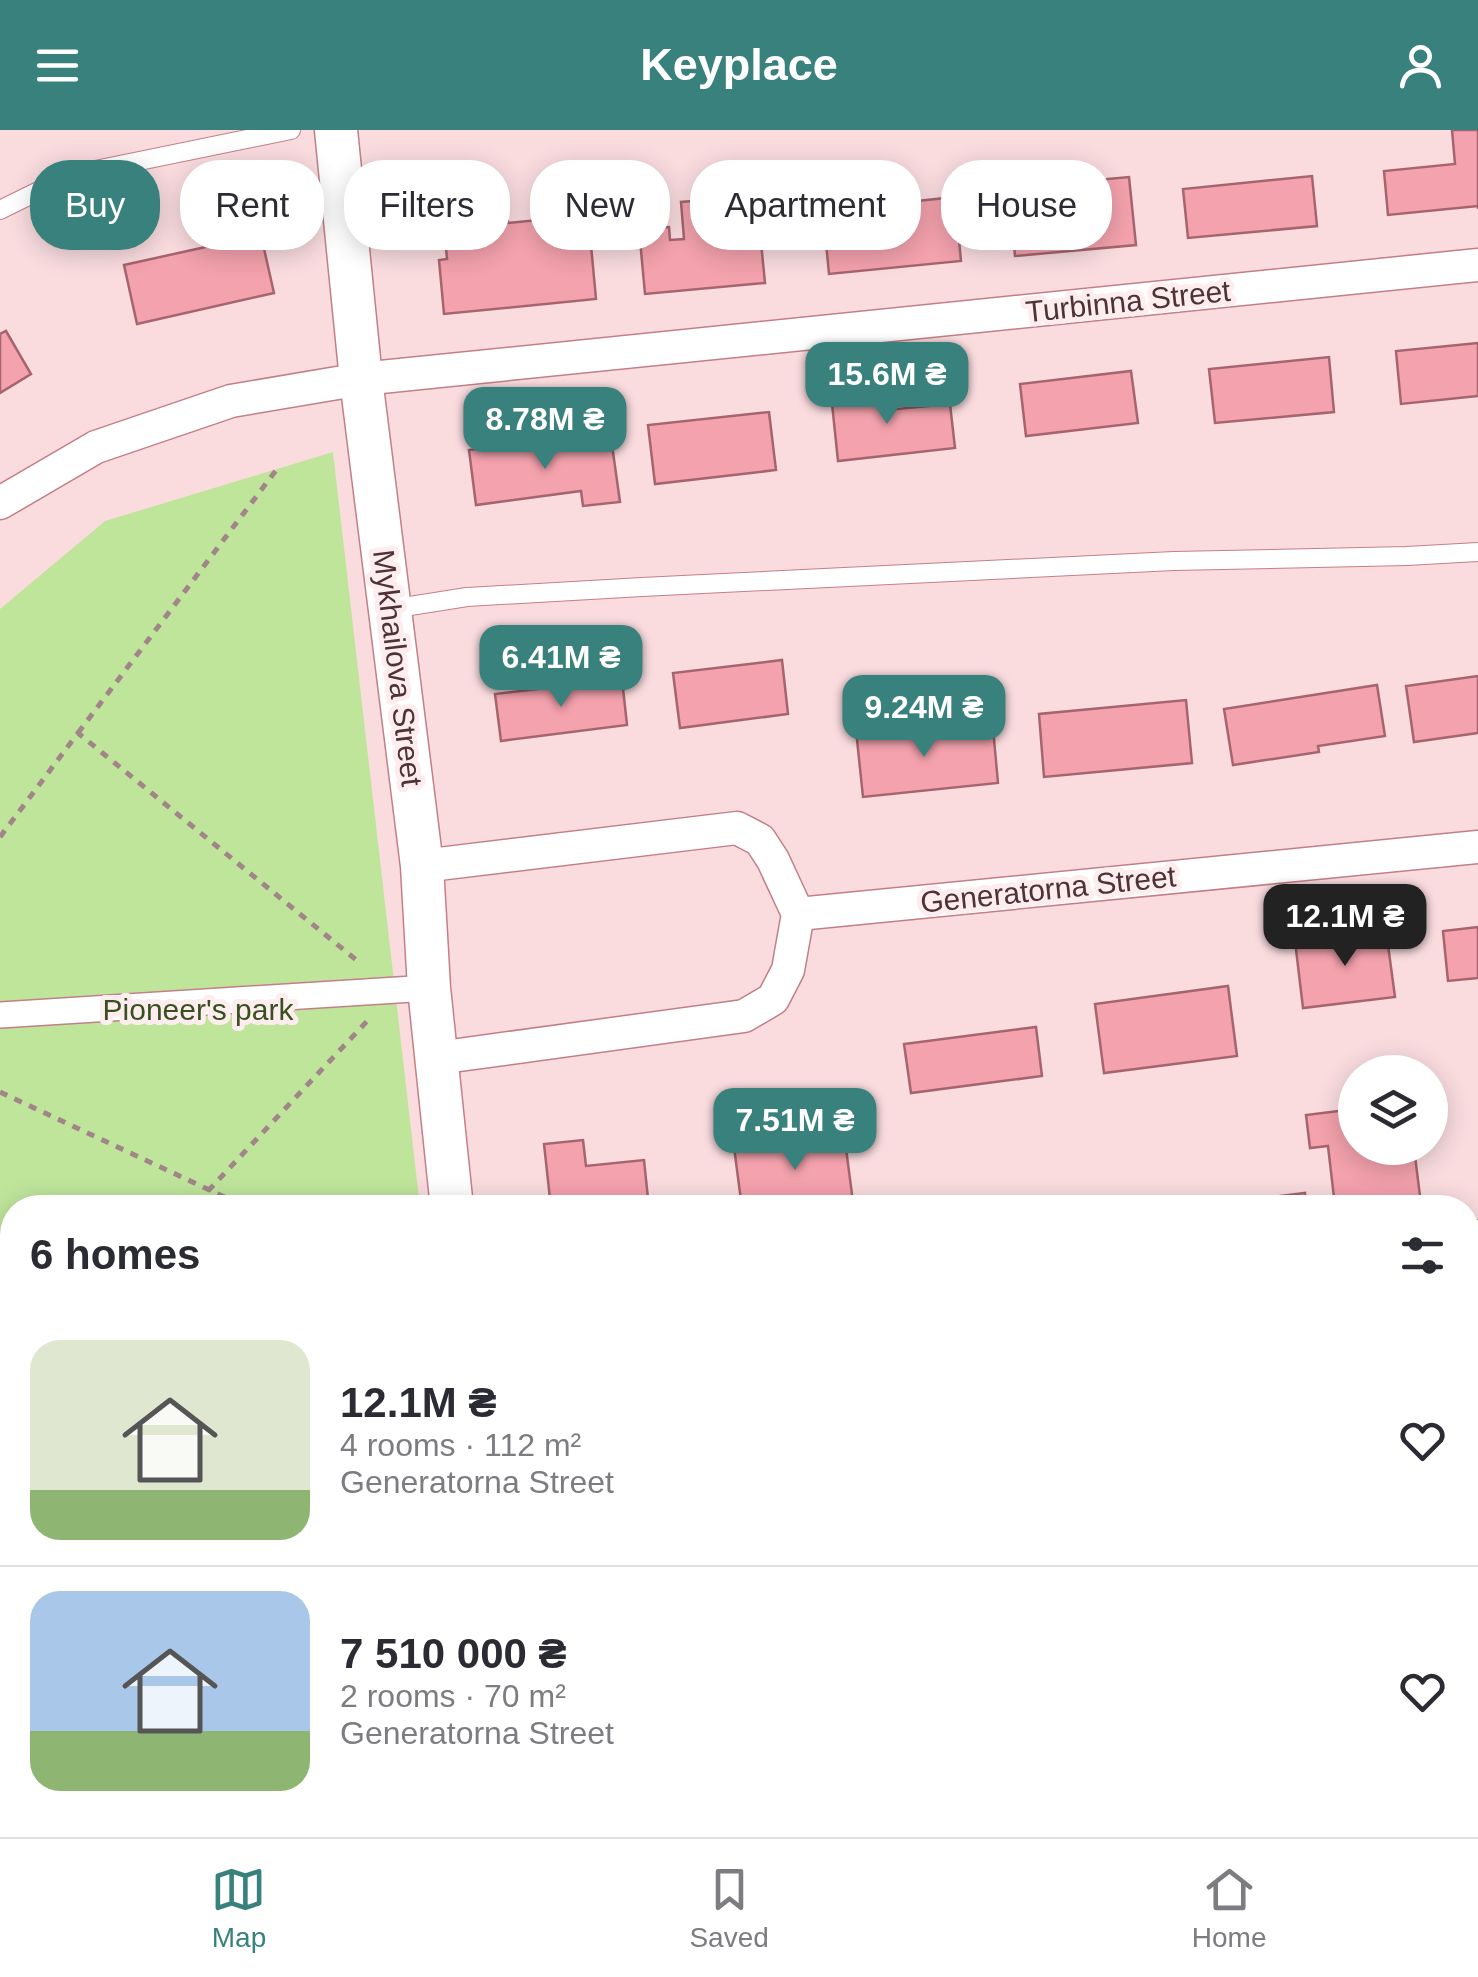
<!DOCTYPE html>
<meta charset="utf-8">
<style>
:root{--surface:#fff;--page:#f7f7f7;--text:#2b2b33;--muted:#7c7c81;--line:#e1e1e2;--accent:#39817d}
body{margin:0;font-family:Arial,sans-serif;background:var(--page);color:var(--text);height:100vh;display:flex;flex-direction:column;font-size:38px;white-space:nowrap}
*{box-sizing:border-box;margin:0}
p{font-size:32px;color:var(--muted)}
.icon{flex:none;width:55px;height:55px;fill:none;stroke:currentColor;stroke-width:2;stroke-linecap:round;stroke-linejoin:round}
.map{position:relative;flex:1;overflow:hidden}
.sheet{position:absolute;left:0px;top:1065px;width:1480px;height:642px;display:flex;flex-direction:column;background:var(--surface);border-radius:40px 40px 0 0;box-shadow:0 5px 25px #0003}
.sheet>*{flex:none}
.hud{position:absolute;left:30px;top:30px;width:1420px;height:90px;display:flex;gap:20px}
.fabs{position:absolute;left:1338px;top:925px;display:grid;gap:20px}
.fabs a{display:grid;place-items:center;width:110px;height:110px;border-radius:50%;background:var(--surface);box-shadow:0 5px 25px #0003;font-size:50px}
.price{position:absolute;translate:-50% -85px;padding:0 22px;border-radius:20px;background:var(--accent);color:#fff;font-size:32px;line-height:65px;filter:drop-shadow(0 2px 5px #0008)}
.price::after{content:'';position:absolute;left:50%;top:60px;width:30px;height:22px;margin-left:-15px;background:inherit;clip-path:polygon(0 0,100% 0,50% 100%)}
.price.active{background:#222;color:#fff}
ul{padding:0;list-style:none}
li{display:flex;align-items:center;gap:30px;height:250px;padding:0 30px}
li+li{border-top:2px solid var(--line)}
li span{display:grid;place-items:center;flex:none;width:280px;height:200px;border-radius:30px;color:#555}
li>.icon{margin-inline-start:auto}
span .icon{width:120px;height:120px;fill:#fffc;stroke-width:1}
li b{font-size:42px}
h2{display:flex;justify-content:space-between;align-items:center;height:120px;padding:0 30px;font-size:42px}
.pill{padding:0 35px;border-radius:40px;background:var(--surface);box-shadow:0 5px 25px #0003;font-size:35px;line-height:90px}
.pill.active{background:var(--accent);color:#fff}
header{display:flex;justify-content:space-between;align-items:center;height:130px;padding:0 30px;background:var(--accent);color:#fff;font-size:45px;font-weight:600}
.dock{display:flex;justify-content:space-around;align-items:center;height:140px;border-top:2px solid var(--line);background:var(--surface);font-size:28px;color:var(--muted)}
.dock a{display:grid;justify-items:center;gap:5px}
.dock .active{color:var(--accent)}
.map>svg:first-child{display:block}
</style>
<header><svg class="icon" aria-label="menu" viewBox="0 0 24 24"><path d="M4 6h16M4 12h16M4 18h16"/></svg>Keyplace<svg class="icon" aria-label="person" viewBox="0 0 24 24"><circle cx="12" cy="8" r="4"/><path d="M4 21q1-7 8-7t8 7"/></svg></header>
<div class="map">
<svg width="1478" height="1707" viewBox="0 0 1478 1707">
<rect width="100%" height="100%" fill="#fadcdf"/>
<polygon fill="#bfe59b" points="333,322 420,1077 12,1078 12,1278 0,1262 0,479 105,391"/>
<g fill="#f4a2ad" stroke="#a6656e" stroke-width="2.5">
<polygon points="1452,0 1478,0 1478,79 1478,76 1388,85 1384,41 1455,34"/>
<polygon points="1312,46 1317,96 1188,108 1183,59"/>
<polygon points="1129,47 1136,115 1015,126 1009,58"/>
<polygon points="251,61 274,163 137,194 124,135 210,116 200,72"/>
<polygon points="955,67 961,131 829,144 823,81"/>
<polygon points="730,68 733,105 760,102 765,153 645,164 639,99 669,97 670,110 684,109 681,72"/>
<polygon points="507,80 508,93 558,88 561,118 591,115 596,169 444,184 439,130 447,129 443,86"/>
<polygon points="6,201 31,244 0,263 0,204"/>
<polygon points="1478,213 1478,266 1401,274 1396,221"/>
<polygon points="1329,227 1334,282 1215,293 1209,239"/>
<polygon points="1131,241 1138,293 1026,306 1020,254"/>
<polygon points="885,258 887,280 950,274 955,318 838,331 831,264"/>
<polygon points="769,282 776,340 655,354 648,295"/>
<polygon points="579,306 580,319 612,315 620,372 583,376 581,361 476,375 469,320"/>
<polygon points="782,530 788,584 680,598 673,543"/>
<polygon points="1478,546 1478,603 1414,612 1406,556"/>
<polygon points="622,549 627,595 501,611 495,564"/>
<polygon points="1377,555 1385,606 1318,616 1319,622 1233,635 1224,579"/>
<polygon points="1186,570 1192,633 1044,647 1039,584"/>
<polygon points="913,594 914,606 993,598 998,653 863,667 856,600"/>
<polygon points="1478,797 1478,848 1448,851 1443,801"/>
<polygon points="1386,800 1395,867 1303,878 1295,811"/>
<polygon points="1228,856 1237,926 1104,943 1095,874"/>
<polygon points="1036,897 1042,946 911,963 904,914"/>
<polygon points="1355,979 1355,1018 1414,1018 1420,1066 1335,1076 1328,1016 1310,1018 1306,985"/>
<polygon points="844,1003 853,1072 809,1078 742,1078 734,1017"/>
<polygon points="583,1010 586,1036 644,1030 649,1078 551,1078 544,1014"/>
<polygon points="1305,1063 1306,1078 1241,1078 1240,1071"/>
<polygon points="1478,1183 1478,1241 1470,1184"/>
<polygon points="1478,1690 1478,1707 1419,1707 1468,1695"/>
<polygon points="743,1695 810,1695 812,1707 687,1707 686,1702"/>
</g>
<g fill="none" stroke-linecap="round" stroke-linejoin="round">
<g stroke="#c37f88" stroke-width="20">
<g id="service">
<polyline points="0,80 71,45 291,0"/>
<polyline points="391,479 467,467 642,457 1174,431 1407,426 1478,422"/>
<polyline points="1468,1100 1478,1099"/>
<polyline points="0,1669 12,1673"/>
<polyline points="71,1695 103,1707"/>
</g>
</g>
<g stroke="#c37f88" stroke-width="28">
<polyline id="pedestrian" points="0,885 429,858"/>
</g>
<g stroke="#c37f88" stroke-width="35">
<g id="minor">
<polyline points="0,373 96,317 231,271 361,249 1478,135"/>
<polyline points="422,736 737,698 760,710 773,730 798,784 788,840 773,869 744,886 437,928"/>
<polyline points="798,784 1478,717"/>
<polyline points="1468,1296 1478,1295"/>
<polyline points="0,1304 12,1313"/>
</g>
</g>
<g stroke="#c37f88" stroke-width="45">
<g id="tertiary">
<polyline points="336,0 361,249 422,736 429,858 452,1078"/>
<polyline points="516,1695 518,1707"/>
</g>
</g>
<g stroke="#a28588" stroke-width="5" stroke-dasharray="8 8" stroke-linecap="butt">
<polyline points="78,603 277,339"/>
<polyline points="0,707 78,603 360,833"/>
<polyline points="0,962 248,1078"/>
<polyline points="208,1061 370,888"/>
</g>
<use href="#service" stroke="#fff" stroke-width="18"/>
<use href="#pedestrian" stroke="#fff" stroke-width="25"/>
<use href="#minor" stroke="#fff" stroke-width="32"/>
<use href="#tertiary" stroke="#fff" stroke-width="42"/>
</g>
<g text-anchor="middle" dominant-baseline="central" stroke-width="10" stroke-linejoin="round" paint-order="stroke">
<g font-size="30" fill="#4f3236" stroke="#fdedef">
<text transform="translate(1128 171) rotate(-6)">Turbinna Street</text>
<text transform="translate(398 538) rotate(83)">Mykhailova Street</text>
<text transform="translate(1048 759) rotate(-6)">Generatorna Street</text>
</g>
<g font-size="30" fill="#384f1f" stroke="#fdedef">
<text x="198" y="879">Pioneer's park</text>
</g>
</g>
</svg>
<div class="fabs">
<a><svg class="icon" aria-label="layers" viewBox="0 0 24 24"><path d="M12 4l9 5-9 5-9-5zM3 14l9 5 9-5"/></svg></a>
</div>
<b class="price" style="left:887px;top:297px">15.6M ₴</b>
<b class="price" style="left:545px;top:342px">8.78M ₴</b>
<b class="price" style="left:561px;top:580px">6.41M ₴</b>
<b class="price" style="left:924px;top:630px">9.24M ₴</b>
<b class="price active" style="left:1345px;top:839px">12.1M ₴</b>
<b class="price" style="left:795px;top:1043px">7.51M ₴</b>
<div class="hud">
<a class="pill active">Buy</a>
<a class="pill">Rent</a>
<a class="pill">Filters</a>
<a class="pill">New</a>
<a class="pill">Apartment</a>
<a class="pill">House</a>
</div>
<section class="sheet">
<h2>6 homes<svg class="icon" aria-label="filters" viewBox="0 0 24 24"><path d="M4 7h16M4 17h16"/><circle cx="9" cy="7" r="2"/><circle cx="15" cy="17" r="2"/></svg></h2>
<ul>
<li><span style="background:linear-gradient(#dfe7d0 75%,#8fb573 0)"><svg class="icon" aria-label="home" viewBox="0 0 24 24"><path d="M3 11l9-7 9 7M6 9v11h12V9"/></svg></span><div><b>12.1M ₴</b><p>4 rooms · 112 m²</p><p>Generatorna Street</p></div><svg class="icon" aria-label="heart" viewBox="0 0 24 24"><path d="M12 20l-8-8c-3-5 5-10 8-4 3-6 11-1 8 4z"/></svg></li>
<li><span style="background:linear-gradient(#a9c7e8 70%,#8fb573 0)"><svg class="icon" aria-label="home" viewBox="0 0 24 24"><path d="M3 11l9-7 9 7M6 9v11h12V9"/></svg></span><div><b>7 510 000 ₴</b><p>2 rooms · 70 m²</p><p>Generatorna Street</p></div><svg class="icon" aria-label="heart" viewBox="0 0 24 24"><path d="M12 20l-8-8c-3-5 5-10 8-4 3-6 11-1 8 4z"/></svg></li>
</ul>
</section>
</div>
<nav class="dock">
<a class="active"><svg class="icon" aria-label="map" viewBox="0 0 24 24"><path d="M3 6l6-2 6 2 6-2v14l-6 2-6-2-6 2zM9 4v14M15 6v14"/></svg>Map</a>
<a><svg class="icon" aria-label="saved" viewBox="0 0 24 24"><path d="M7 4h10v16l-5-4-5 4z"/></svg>Saved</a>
<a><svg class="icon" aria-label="home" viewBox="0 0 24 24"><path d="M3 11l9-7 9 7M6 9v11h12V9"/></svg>Home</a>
</nav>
